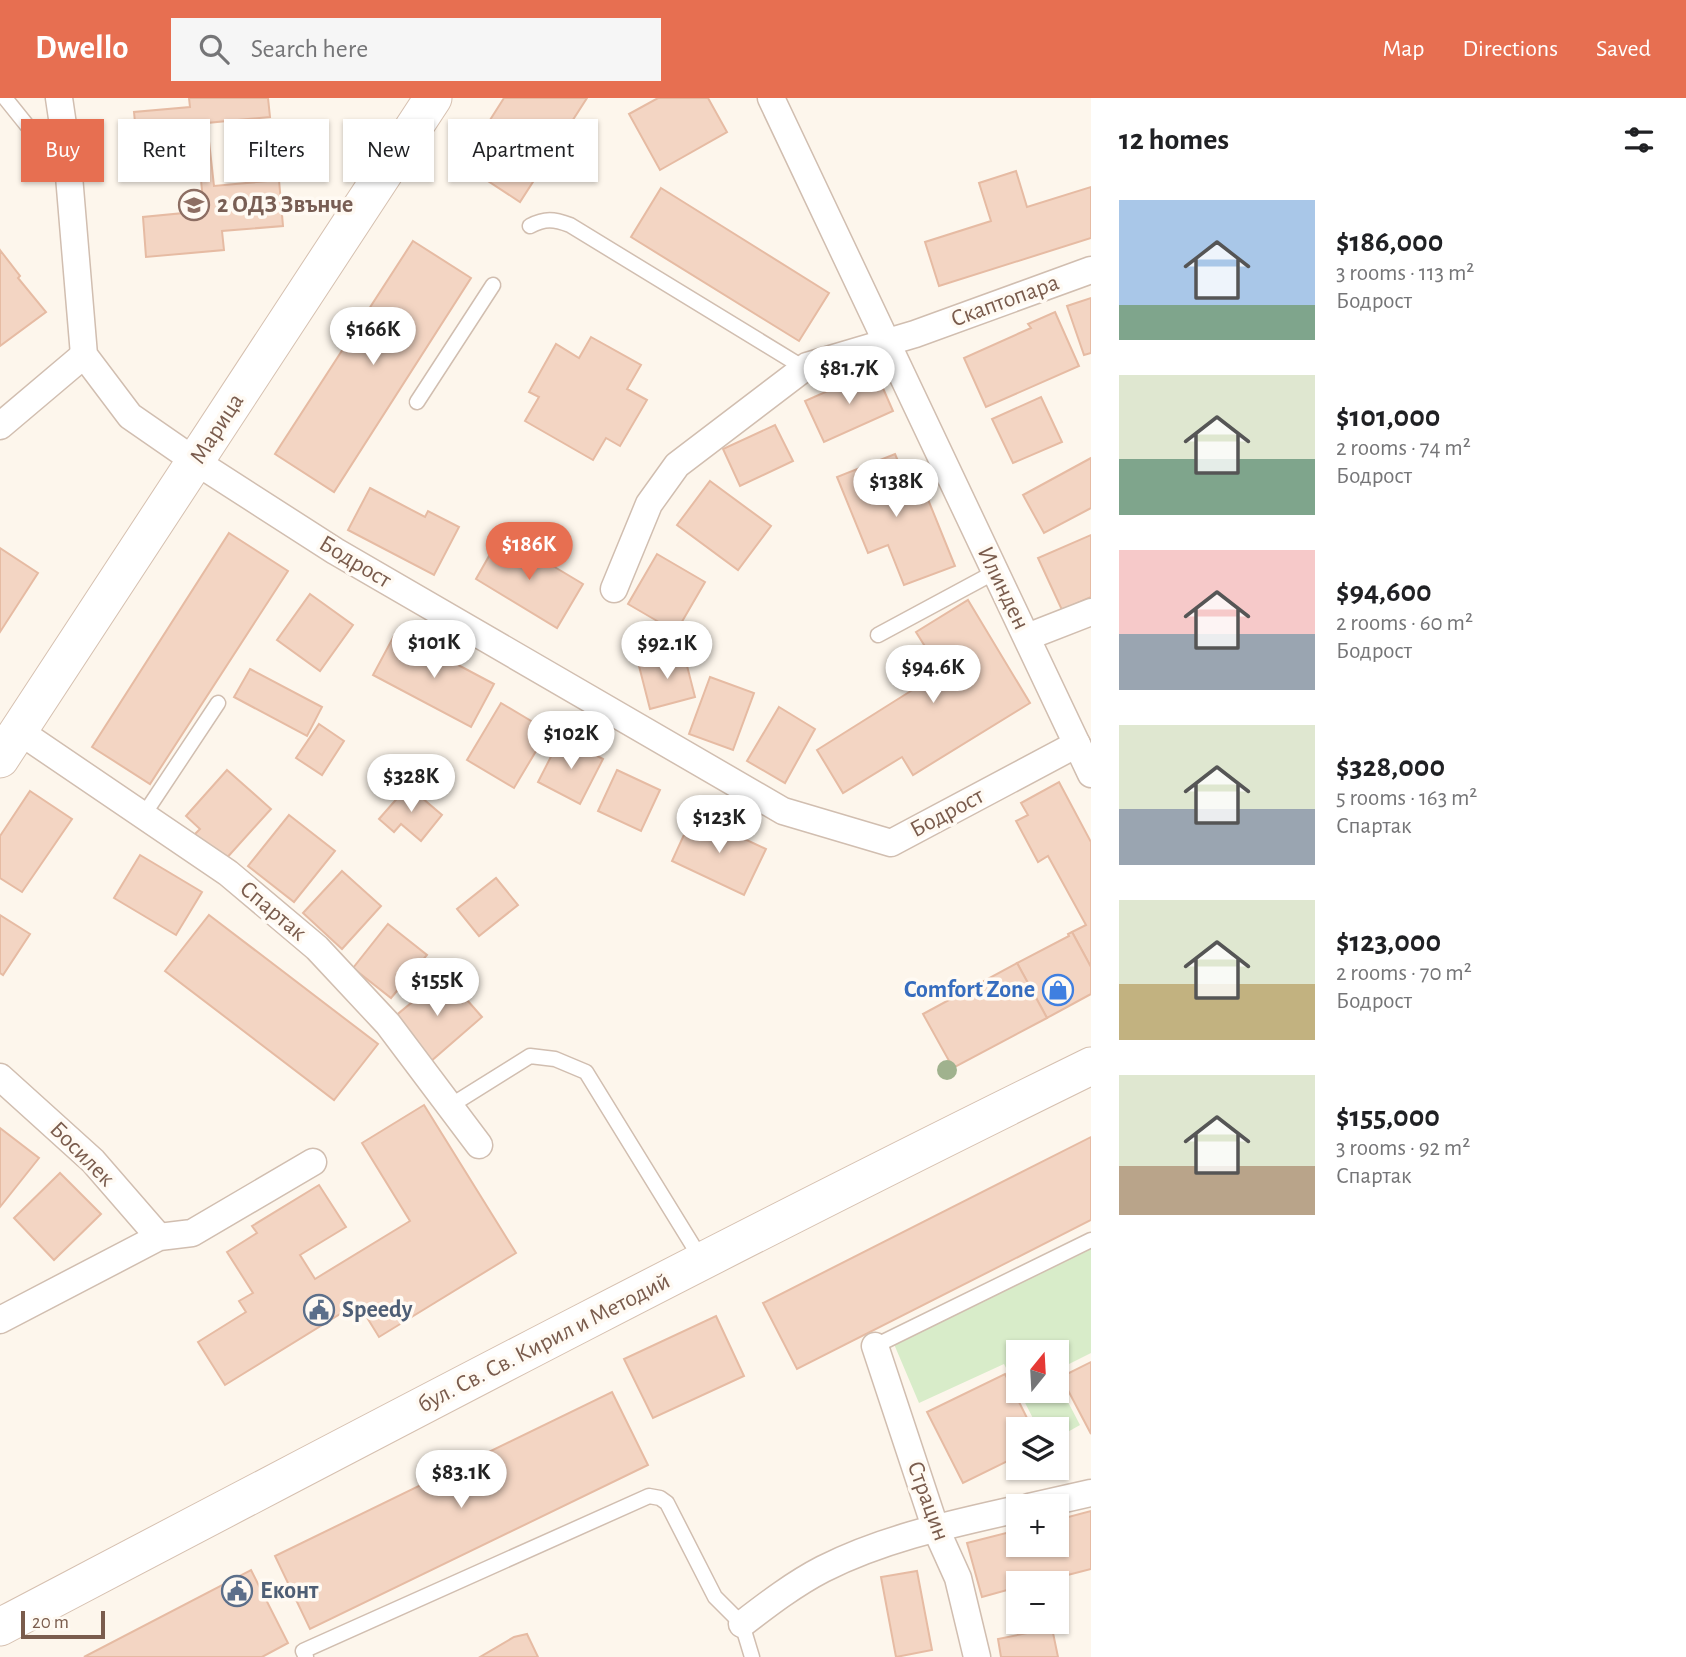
<!DOCTYPE html>
<meta charset="utf-8">
<style>
:root{--surface:#fff;--page:#f6f6f6;--text:#202124;--muted:#757577;--accent:#e76f51}
body{margin:0;font-family:"Alegreya Sans",sans-serif;background:var(--page);color:var(--text);height:100vh;display:flex;flex-direction:column;font-size:26px;white-space:nowrap}
*{box-sizing:border-box;margin:0}
p{font-size:23px;color:var(--muted)}
.icon{flex:none;width:38px;height:38px;fill:none;stroke:currentColor;stroke-width:2;stroke-linecap:round;stroke-linejoin:round}
.map{position:relative;flex:1;overflow:hidden}
.sheet{display:flex;flex-direction:column;background:var(--surface);width:595px}
.sheet>*{flex:none}
.banner{position:absolute;left:21px;top:21px;width:665px;height:63px;display:flex;gap:14px}
.needle{width:46px;rotate:18deg}
.controls{position:absolute;left:1006px;top:1242px;display:grid;gap:14px}
.controls a{display:grid;place-items:center;width:63px;height:63px;border-radius:0px;background:var(--surface);box-shadow:0 2px 5px #0004;font-size:35px}
.scale{position:absolute;left:21px;bottom:18px;width:84px;box-sizing:border-box;padding-left:7px;border:4px solid #7a5c4d;border-top:0;font-size:19px;line-height:24px;white-space:nowrap;color:#7a5c4d;-webkit-text-stroke:5px #fffaf3;paint-order:stroke}
.price{position:absolute;translate:-50% -60px;padding:0 16px;border-radius:24px;background:#fff;color:#222;font-size:23px;line-height:46px;filter:drop-shadow(0 2px 4px #0008)}
.price::after{content:'';position:absolute;left:50%;top:42px;width:21px;height:16px;margin-left:-10px;background:inherit;clip-path:polygon(0 0,100% 0,50% 100%)}
.price.selected{background:var(--accent);color:#fff}
ul{padding:0;list-style:none}
li{display:flex;align-items:center;gap:21px;height:175px;padding:0 28px}
li span{display:grid;place-items:center;flex:none;width:196px;height:140px;border-radius:0px;color:#555}
li>.icon{margin-inline-start:auto}
span .icon{width:84px;height:84px;fill:#fffc;stroke-width:1}
li b{font-size:30px}
h2{display:flex;justify-content:space-between;align-items:center;height:84px;padding:0 28px;font-size:30px}
.tag{padding:0 24px;border-radius:0px;background:var(--surface);box-shadow:0 2px 5px #0004;font-size:24px;line-height:63px}
.tag.selected{background:var(--accent);color:#fff}
header{display:flex;align-items:center;gap:42px;box-sizing:border-box;height:98px;padding:0 35px;background:var(--accent);color:#fff}
header strong{font-size:33px}
nav{display:flex;gap:38px;margin-inline-start:auto;font-size:24px}
.search{width:490px;height:63px;background:var(--page);display:flex;align-items:center;gap:18px;box-sizing:border-box;padding:0 24px;border-radius:0px;color:var(--muted);font-size:26px}
main{display:flex;flex:1;min-height:0}
.map>svg:first-child{display:block}
</style>
<header>
<strong>Dwello</strong>
<div class="search"><svg class="icon" aria-label="search" viewBox="0 0 24 24"><circle cx="10" cy="10" r="6"/><path d="M15 15l6 6"/></svg>Search here</div>
<nav><a>Map</a><a>Directions</a><a>Saved</a></nav>
</header>
<main>
<div class="map">
<svg width="1091" height="1559" viewBox="0 0 1091 1559">
<rect width="100%" height="100%" fill="#fdf6ec"/>
<g fill="#d8ecc9">
<polygon points="1091,1143 1091,1255 1057,1272 1057,1255 1018,1255 1018,1293 1004,1266 919,1305 891,1239"/>
<polygon points="1057,1283 1080,1327 1057,1340 1057,1332 1039,1332 1019,1293 1057,1293"/>
</g>
<g fill="#f3d5c3" stroke="#e6bba3" stroke-width="2">
<polygon points="189,0 268,0 270,19 207,25 214,88 279,82 283,128 222,133 224,152 146,159 143,119 204,113 198,51 138,56 134,14 190,9"/>
<polygon points="504,0 587,0 520,104 462,66"/>
<polygon points="658,0 708,0 727,34 660,72 629,16"/>
<polygon points="1016,73 1027,109 1091,89 1091,140 939,188 925,144 991,123 979,85"/>
<polygon points="661,90 829,195 799,243 631,139"/>
<polygon points="413,143 471,180 334,394 275,356"/>
<polygon points="0,152 20,178 18,180 46,214 0,248"/>
<polygon points="1091,200 1091,255 1084,257 1067,208"/>
<polygon points="1055,214 1079,268 986,309 964,260 1031,230 1028,226"/>
<polygon points="591,239 641,267 627,291 647,302 620,348 606,340 593,362 525,323 539,299 529,294 556,246 579,260"/>
<polygon points="875,272 893,313 824,344 805,303"/>
<polygon points="1041,299 1062,344 1013,365 992,321"/>
<polygon points="775,327 793,363 740,388 723,351"/>
<polygon points="895,356 911,394 923,389 955,468 904,487 888,447 868,455 837,379"/>
<polygon points="1091,360 1091,410 1044,435 1023,397"/>
<polygon points="710,383 771,428 738,472 677,427"/>
<polygon points="370,390 425,419 428,413 459,429 434,477 348,432"/>
<polygon points="229,435 288,473 150,686 92,649"/>
<polygon points="501,437 583,486 557,530 476,481"/>
<polygon points="1091,437 1091,499 1062,512 1038,460"/>
<polygon points="0,450 38,475 0,534"/>
<polygon points="657,456 705,484 676,534 628,506"/>
<polygon points="310,496 353,527 320,573 277,542"/>
<polygon points="968,502 1030,605 913,677 902,659 843,695 817,652 941,574 916,534"/>
<polygon points="396,534 494,586 471,629 373,577"/>
<polygon points="684,556 695,599 650,611 639,568"/>
<polygon points="250,571 322,609 307,638 234,599"/>
<polygon points="710,579 754,595 733,652 689,636"/>
<polygon points="501,605 548,633 514,690 467,662"/>
<polygon points="779,609 815,631 785,685 747,663"/>
<polygon points="319,626 344,643 322,677 296,660"/>
<polygon points="561,639 603,661 580,706 538,684"/>
<polygon points="227,672 271,711 224,763 194,737 200,731 186,718"/>
<polygon points="617,672 660,692 641,733 598,713"/>
<polygon points="1059,684 1091,744 1091,869 1072,834 1086,827 1048,758 1038,764 1016,723 1028,717 1021,705"/>
<polygon points="408,688 442,717 421,743 401,726 394,734 379,721"/>
<polygon points="30,693 72,721 22,794 0,780 0,738"/>
<polygon points="289,717 335,753 294,804 248,768"/>
<polygon points="693,717 766,751 744,797 672,763"/>
<polygon points="140,757 202,794 176,837 114,800"/>
<polygon points="342,773 381,808 342,851 303,815"/>
<polygon points="496,780 518,807 479,838 457,811"/>
<polygon points="0,817 30,836 3,877 0,875"/>
<polygon points="209,817 378,946 334,1002 165,873"/>
<polygon points="388,826 427,857 391,900 353,870"/>
<polygon points="1072,834 1091,869 1091,896 1047,920 1017,865 1069,838 1068,836"/>
<polygon points="1017,865 1047,920 953,970 923,916"/>
<polygon points="445,877 482,919 430,964 393,920"/>
<polygon points="424,1007 516,1155 379,1239 358,1205 225,1287 198,1244 246,1214 239,1203 253,1195 227,1154 257,1135 252,1128 319,1087 346,1129 300,1157 315,1181 410,1123 362,1045"/>
<polygon points="0,1030 39,1060 0,1109"/>
<polygon points="1091,1039 1091,1122 797,1271 763,1205"/>
<polygon points="60,1075 101,1116 54,1162 14,1120"/>
<polygon points="716,1218 744,1278 653,1320 624,1261"/>
<polygon points="1091,1264 1091,1336 1061,1279"/>
<polygon points="1005,1276 1033,1332 1018,1332 1018,1358 963,1385 927,1314"/>
<polygon points="612,1294 648,1367 310,1531 275,1458"/>
<polygon points="1091,1413 1091,1471 1033,1486 1018,1486 1018,1489 982,1499 967,1445 1018,1432 1018,1447 1057,1447 1057,1422"/>
<polygon points="251,1472 288,1545 262,1559 84,1559"/>
<polygon points="917,1473 932,1552 896,1559 881,1479"/>
<polygon points="1052,1530 1058,1559 1001,1559 998,1541"/>
<polygon points="527,1536 538,1559 480,1559 514,1539"/>
</g>
<g fill="none" stroke-linecap="round" stroke-linejoin="round">
<g stroke="#d1beb0" stroke-width="17">
<g id="lane">
<polyline points="5,0 67,77"/>
<path d="M530,128C545,120 554,121 570,127L804,270"/>
<polyline points="417,304 493,187"/>
<polyline points="878,537 995,474"/>
<polyline points="143,718 218,605"/>
<polyline points="450,1008 530,958 555,961 586,974 703,1164"/>
<polyline points="875,1248 1091,1142"/>
<polyline points="306,1559 303,1553 649,1398 660,1400 667,1405 715,1499 742,1526 752,1559"/>
</g>
</g>
<g stroke="#d1beb0" stroke-width="29">
<g id="street">
<polyline points="59,0 67,54 84,257 130,318 195,363 335,453 783,713 891,745 1077,646"/>
<polyline points="771,0 1091,676"/>
<polyline points="0,328 84,257"/>
<polyline points="614,491 649,406 677,367 807,268 915,236 1091,172"/>
<polyline points="1027,539 1091,514"/>
<polyline points="19,633 228,775 317,850 388,926 479,1047"/>
<polyline points="0,979 93,1063 159,1139"/>
<polyline points="0,1222 159,1139 192,1135 313,1064"/>
<polyline points="875,1248 935,1429 958,1480 977,1559"/>
<polyline points="1029,1409 1091,1395"/>
<path d="M742,1526C768,1506 794,1486 823,1471C884,1440 952,1426 1018,1411"/>
</g>
</g>
<g stroke="#d6c0b0" stroke-width="39">
<g id="secondary">
<polyline points="0,661 433,0"/>
<path d="M0,1529C362,1339 724,1148 1091,968"/>
</g>
</g>
<use href="#lane" stroke="#fff" stroke-width="14"/>
<use href="#street" stroke="#fff" stroke-width="26"/>
<use href="#secondary" stroke="#fff" stroke-width="37"/>
</g>
<circle fill="#a0b28e" cx="947" cy="972" r="10"/>
<defs>
<g id="school-ring" transform="scale(1.575)"><circle r="9.5" fill="#fffaf3" stroke="#8d6e63" stroke-width="1.5"/><path d="M0-5L7-2L0 1L-7-2ZM-4 1L0 2.5L4 1V4Q0 6-4 4Z" fill="#8d6e63"/></g>
<g id="shop-ring" transform="scale(1.575)"><circle r="9.5" fill="#fffaf3" stroke="#3f7fe0" stroke-width="1.5"/><path d="M-5-2.5h2.3a2.7 3.5 0 0 1 5.4 0H5L5.5 6h-11ZM-1.5-2.5h3a1.5 2.3 0 0 0-3 0Z" fill="#3f7fe0"/></g>
<g id="civic-ring" transform="scale(1.575)"><circle r="9.5" fill="#fffaf3" stroke="#5c6f8a" stroke-width="1.5"/><path d="M-.6-6.5H3V-4.5H.6V-3L4-1V1h2V6H-6V1h2V-1L-.6-3ZM-1.2 2.5V6h2.4V2.5Z" fill="#5c6f8a"/></g>
</defs>
<g fill-rule="evenodd">
<use href="#school-ring" x="194" y="107"/>
<use href="#shop-ring" x="1058" y="892"/>
<use href="#civic-ring" x="319" y="1212"/>
<use href="#civic-ring" x="237" y="1493"/>
</g>
<g text-anchor="middle" dominant-baseline="central" stroke-width="7" stroke-linejoin="round" paint-order="stroke">
<g font-size="24" font-weight="bold" fill="#785e54" stroke="#fffaf3" text-anchor="start">
<text x="217" y="107">2 ОДЗ Звънче</text>
</g>
<g font-size="24" fill="#7a5c4d" stroke="#fffaf3">
<text transform="translate(1005 203) rotate(-20)">Скаптопара</text>
<text transform="translate(217 331) rotate(-57)">Марица</text>
<text transform="translate(355 464) rotate(31)">Бодрост</text>
<text transform="translate(1003 490) rotate(64)">Илинден</text>
<text transform="translate(947 715) rotate(-28)">Бодрост</text>
<text transform="translate(273 813) rotate(40)">Спартак</text>
<text transform="translate(82 1056) rotate(45)">Босилек</text>
<text transform="translate(544 1245) rotate(-27)">бул. Св. Св. Кирил и Методий</text>
<text transform="translate(928 1403) rotate(70)">Страцин</text>
</g>
<g font-size="24" font-weight="bold" fill="#366cbe" stroke="#fffaf3" text-anchor="end">
<text x="1035" y="892">Comfort Zone</text>
</g>
<g font-size="24" font-weight="bold" fill="#4e5e75" stroke="#fffaf3" text-anchor="start">
<text x="342" y="1212">Speedy</text>
<text x="260" y="1493">Еконт</text>
</g>
</g>
</svg>
<div class="controls">
<a><svg class="needle" viewBox="-14 -14 28 28"><path d="M0-13l5 13h-10z" fill="#e53935"/><path d="M0 13l5-13h-10z" fill="#757577"/></svg></a>
<a><svg class="icon" aria-label="layers" viewBox="0 0 24 24"><path d="M12 4l9 5-9 5-9-5zM3 14l9 5 9-5"/></svg></a>
<a>+</a>
<a>−</a>
</div>
<div class="scale">20 m</div>
<b class="price" style="left:373px;top:269px">$166K</b>
<b class="price" style="left:849px;top:308px">$81.7K</b>
<b class="price" style="left:896px;top:421px">$138K</b>
<b class="price selected" style="left:529px;top:484px">$186K</b>
<b class="price" style="left:434px;top:582px">$101K</b>
<b class="price" style="left:667px;top:583px">$92.1K</b>
<b class="price" style="left:933px;top:607px">$94.6K</b>
<b class="price" style="left:571px;top:673px">$102K</b>
<b class="price" style="left:411px;top:716px">$328K</b>
<b class="price" style="left:719px;top:757px">$123K</b>
<b class="price" style="left:437px;top:920px">$155K</b>
<b class="price" style="left:461px;top:1412px">$83.1K</b>
<div class="banner">
<a class="tag selected">Buy</a>
<a class="tag">Rent</a>
<a class="tag">Filters</a>
<a class="tag">New</a>
<a class="tag">Apartment</a>
</div>
</div>
<section class="sheet">
<h2>12 homes<svg class="icon" aria-label="filters" viewBox="0 0 24 24"><path d="M4 7h16M4 17h16"/><circle cx="9" cy="7" r="2"/><circle cx="15" cy="17" r="2"/></svg></h2>
<ul>
<li><span style="background:linear-gradient(#a9c7e8 75%,#7fa58c 0)"><svg class="icon" aria-label="home" viewBox="0 0 24 24"><path d="M3 11l9-7 9 7M6 9v11h12V9"/></svg></span><div><b>$186,000</b><p>3 rooms · 113 m²</p><p>Бодрост</p></div></li>
<li><span style="background:linear-gradient(#dfe7d0 60%,#7fa58c 0)"><svg class="icon" aria-label="home" viewBox="0 0 24 24"><path d="M3 11l9-7 9 7M6 9v11h12V9"/></svg></span><div><b>$101,000</b><p>2 rooms · 74 m²</p><p>Бодрост</p></div></li>
<li><span style="background:linear-gradient(#f6c9c9 60%,#9aa5b1 0)"><svg class="icon" aria-label="home" viewBox="0 0 24 24"><path d="M3 11l9-7 9 7M6 9v11h12V9"/></svg></span><div><b>$94,600</b><p>2 rooms · 60 m²</p><p>Бодрост</p></div></li>
<li><span style="background:linear-gradient(#dfe7d0 60%,#9aa5b1 0)"><svg class="icon" aria-label="home" viewBox="0 0 24 24"><path d="M3 11l9-7 9 7M6 9v11h12V9"/></svg></span><div><b>$328,000</b><p>5 rooms · 163 m²</p><p>Спартак</p></div></li>
<li><span style="background:linear-gradient(#dfe7d0 60%,#c2b280 0)"><svg class="icon" aria-label="home" viewBox="0 0 24 24"><path d="M3 11l9-7 9 7M6 9v11h12V9"/></svg></span><div><b>$123,000</b><p>2 rooms · 70 m²</p><p>Бодрост</p></div></li>
<li><span style="background:linear-gradient(#dfe7d0 65%,#b9a48a 0)"><svg class="icon" aria-label="home" viewBox="0 0 24 24"><path d="M3 11l9-7 9 7M6 9v11h12V9"/></svg></span><div><b>$155,000</b><p>3 rooms · 92 m²</p><p>Спартак</p></div></li>
</ul>
</section>
</main>
